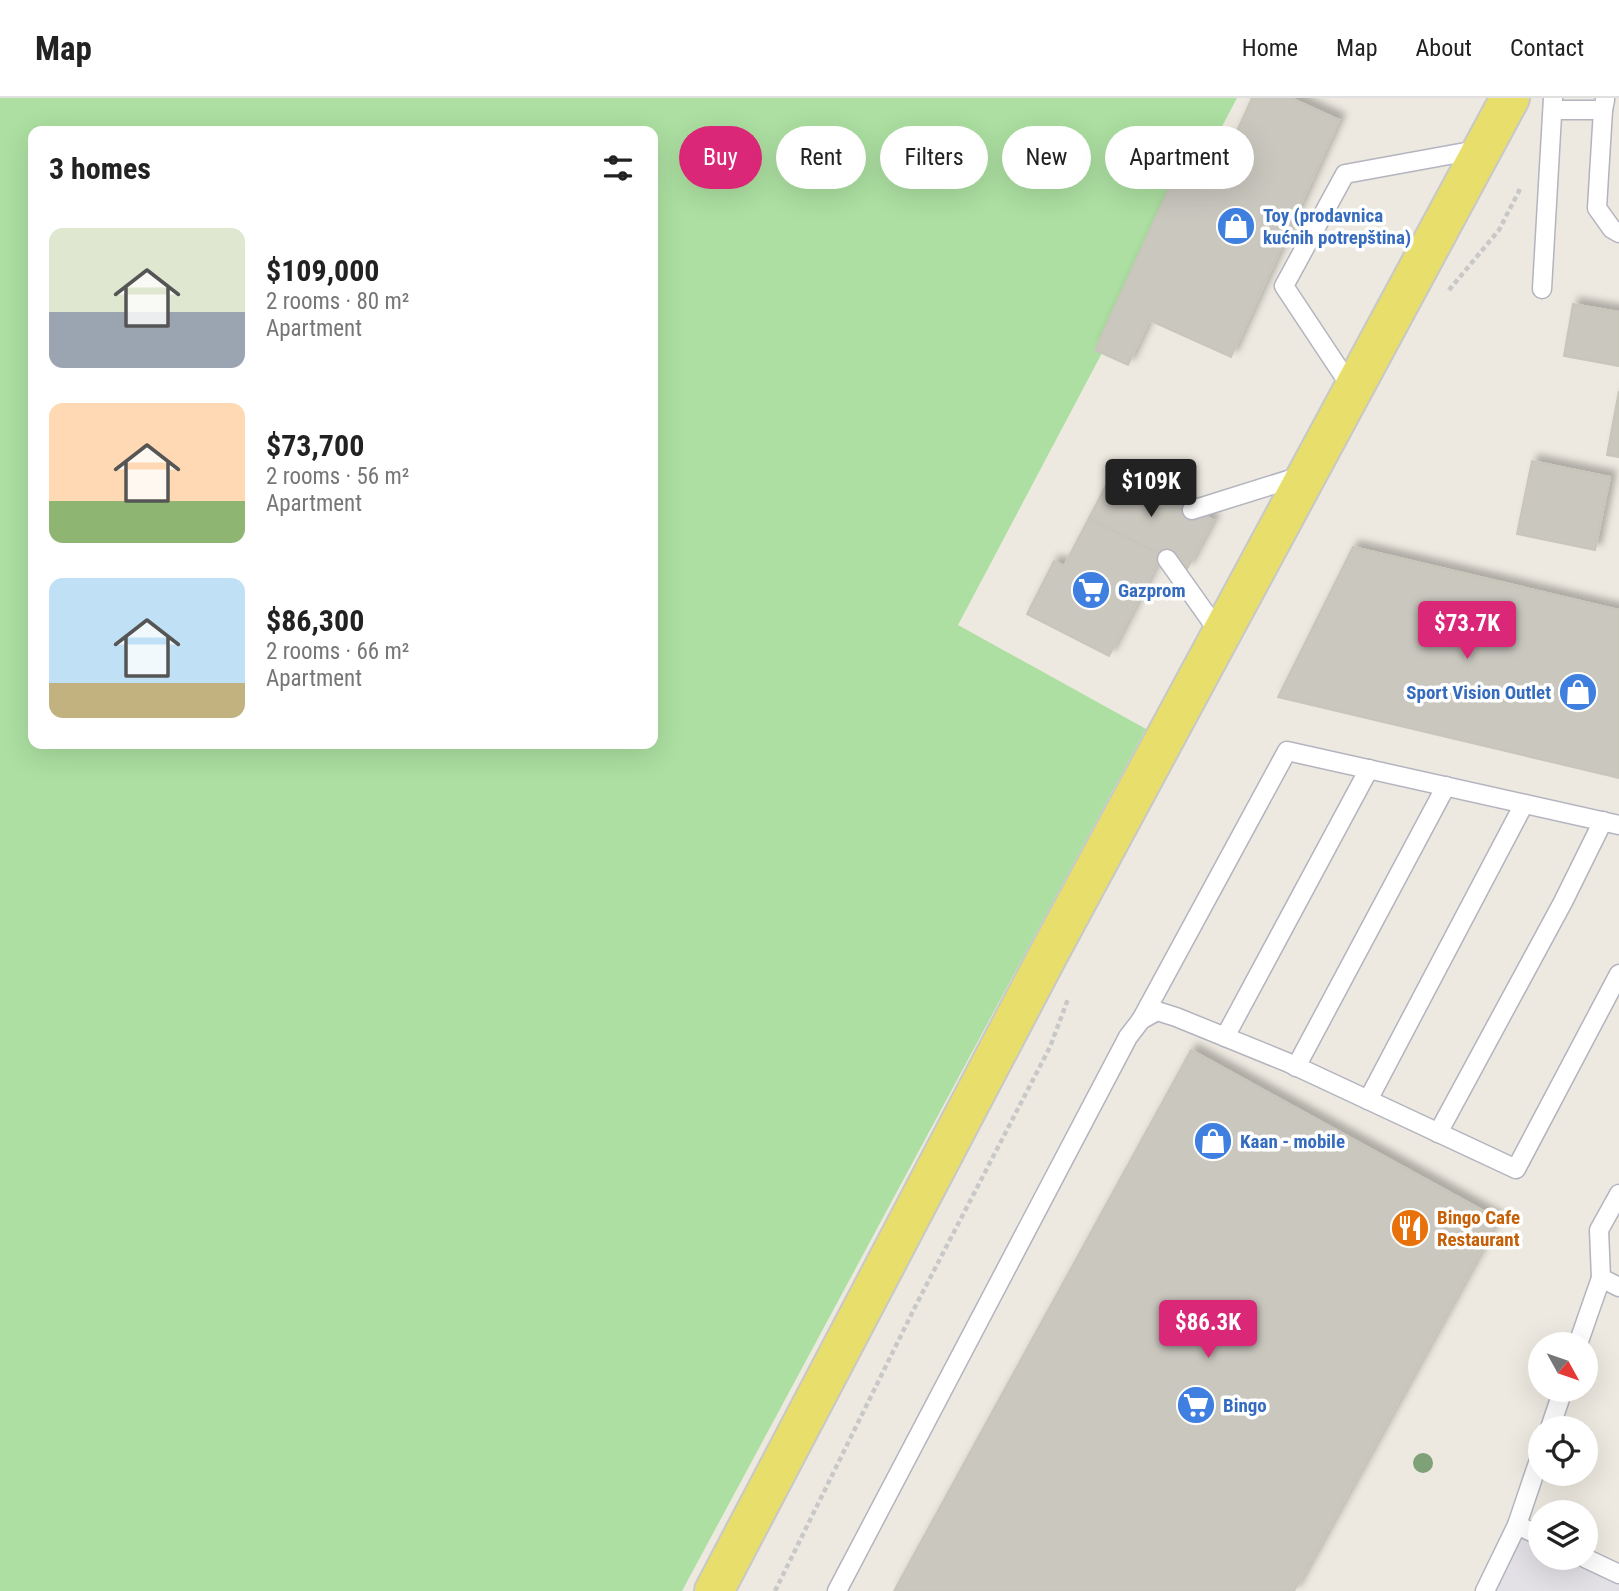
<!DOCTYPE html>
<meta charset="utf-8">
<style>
:root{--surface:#fff;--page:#f6f6f6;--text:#222;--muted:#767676;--line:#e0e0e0;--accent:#db2777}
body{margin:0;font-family:"Roboto Condensed",sans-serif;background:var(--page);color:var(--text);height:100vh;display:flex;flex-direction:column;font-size:26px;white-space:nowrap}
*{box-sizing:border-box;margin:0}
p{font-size:23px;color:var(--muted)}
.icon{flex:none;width:38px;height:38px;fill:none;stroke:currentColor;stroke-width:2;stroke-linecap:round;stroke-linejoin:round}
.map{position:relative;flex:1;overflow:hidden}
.side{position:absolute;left:28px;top:28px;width:630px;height:623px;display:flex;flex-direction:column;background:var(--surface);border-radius:14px;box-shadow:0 7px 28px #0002}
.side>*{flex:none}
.top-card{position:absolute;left:679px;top:28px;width:665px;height:63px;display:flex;gap:14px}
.needle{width:46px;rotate:130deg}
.fabs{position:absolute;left:1528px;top:1234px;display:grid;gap:14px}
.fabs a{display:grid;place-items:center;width:70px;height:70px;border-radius:50%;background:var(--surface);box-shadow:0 7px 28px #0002;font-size:35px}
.price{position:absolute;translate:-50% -60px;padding:0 16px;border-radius:7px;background:var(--accent);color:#fff;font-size:23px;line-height:46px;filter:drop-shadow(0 2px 4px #0008)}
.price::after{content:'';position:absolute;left:50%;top:42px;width:21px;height:16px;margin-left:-10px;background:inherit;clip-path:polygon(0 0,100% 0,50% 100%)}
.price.active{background:#222;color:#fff}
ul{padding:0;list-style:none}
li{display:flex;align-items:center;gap:21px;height:175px;padding:0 21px}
li span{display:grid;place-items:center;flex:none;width:196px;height:140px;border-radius:14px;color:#555}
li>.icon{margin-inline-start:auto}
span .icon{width:84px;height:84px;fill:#fffc;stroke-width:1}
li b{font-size:30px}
h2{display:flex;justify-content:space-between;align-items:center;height:84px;padding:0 21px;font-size:30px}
.chip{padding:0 24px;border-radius:32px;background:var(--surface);box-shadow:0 7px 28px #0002;font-size:24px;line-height:63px}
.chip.active{background:var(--accent);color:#fff}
header{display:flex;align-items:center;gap:42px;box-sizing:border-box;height:98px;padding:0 35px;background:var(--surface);border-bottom:2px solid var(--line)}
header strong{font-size:33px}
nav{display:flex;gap:38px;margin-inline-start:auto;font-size:24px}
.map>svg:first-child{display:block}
</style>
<header>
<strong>Map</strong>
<nav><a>Home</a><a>Map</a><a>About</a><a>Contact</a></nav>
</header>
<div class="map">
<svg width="1619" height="1493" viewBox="0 0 1619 1493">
<defs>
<filter id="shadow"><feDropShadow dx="6" dy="-6" stdDeviation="3.5" flood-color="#0004"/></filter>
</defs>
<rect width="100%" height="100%" fill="#ede9e0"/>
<polygon fill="#e3e0e6" points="1517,1427 1540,1438 1540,1460 1585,1460 1619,1476 1619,1493 1485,1493"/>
<path fill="#acdfa1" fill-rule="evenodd" d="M0,0H1237L958,527L1146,631L682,1493H0ZM33,33H653V646H33Z"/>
<g fill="#c9c7be" stroke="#c8c6ba" stroke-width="2" filter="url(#shadow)">
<polygon points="1252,0 1291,0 1339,22 1231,259 1149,222 1128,267 1095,252 1184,57 1219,73"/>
<polygon points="1573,206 1619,214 1619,268 1564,258"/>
<polygon points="1619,293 1619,359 1607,357"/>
<polygon points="1532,363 1610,379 1595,452 1517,436"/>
<polygon points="1114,372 1213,422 1187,471 1089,420"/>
<polygon points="1089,420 1161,457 1109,558 1027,516 1054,463 1064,468"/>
<polygon points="1353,449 1619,512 1619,680 1278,599"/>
<polygon points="1191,952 1498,1121 1294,1493 894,1493"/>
</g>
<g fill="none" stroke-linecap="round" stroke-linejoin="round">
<g stroke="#b3b4bf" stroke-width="21">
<g id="lane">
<polyline points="1554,12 1603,12 1605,2"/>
<polyline points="1603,12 1597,110 1612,131 1619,135"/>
<polyline points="1542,191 1553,0"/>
<polyline points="1353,292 1284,188 1345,76 1482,51"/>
<polyline points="1192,412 1304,377"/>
<polyline points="1167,461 1221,537"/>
<polyline points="1141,922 1287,653 1619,727"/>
<polyline points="1225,939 1369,671"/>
<polyline points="1296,969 1446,688"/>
<polyline points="1368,1002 1524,706"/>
<polyline points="1438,1035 1563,804 1603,723"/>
<polyline points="1601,1180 1619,1189"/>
<polyline points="1578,1246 1601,1180 1599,1132 1619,1096"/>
<polyline points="1550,1330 1563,1292"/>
<polyline points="1517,1427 1540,1438"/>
<polyline points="1585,1460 1619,1476"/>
<polyline points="837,1493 1128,939 1141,922 1157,913 1176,919 1289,965 1516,1071 1619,876"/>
<polyline points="1485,1493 1517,1427 1540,1359"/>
</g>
</g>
<g stroke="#c8c8c8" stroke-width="42">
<polyline id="primary" points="714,1493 1047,859 1510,0"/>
</g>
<g stroke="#c8c8c8" stroke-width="4.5" stroke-dasharray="5 3.5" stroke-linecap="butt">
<polyline points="1449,192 1499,132 1520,91"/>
<polyline points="775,1493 915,1209 1050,949 1068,901"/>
</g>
<use href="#lane" stroke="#fff" stroke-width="18"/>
<use href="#primary" stroke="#e7de6b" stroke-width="38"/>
</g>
<circle fill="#7ea177" cx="1423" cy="1365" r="10"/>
<defs>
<g id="shop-disc" transform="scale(2.0125)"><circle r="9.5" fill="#3f7fe0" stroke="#fff"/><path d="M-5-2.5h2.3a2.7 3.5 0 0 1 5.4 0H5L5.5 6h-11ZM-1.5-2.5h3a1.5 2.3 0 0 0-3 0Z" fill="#fff"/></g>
<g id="supermarket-disc" transform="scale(2.0125)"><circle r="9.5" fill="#3f7fe0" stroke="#fff"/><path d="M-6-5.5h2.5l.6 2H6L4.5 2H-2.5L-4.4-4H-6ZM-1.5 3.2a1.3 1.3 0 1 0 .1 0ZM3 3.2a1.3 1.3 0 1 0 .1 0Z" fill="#fff"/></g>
<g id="restaurant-disc" transform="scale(2.0125)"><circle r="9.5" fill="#e8710a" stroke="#fff"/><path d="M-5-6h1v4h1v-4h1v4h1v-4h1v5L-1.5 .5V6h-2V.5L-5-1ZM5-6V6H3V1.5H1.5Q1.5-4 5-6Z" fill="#fff"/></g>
</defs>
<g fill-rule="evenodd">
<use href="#shop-disc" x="1236" y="128"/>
<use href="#supermarket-disc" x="1091" y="492"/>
<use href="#shop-disc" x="1578" y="594"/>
<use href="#shop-disc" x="1213" y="1043"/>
<use href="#restaurant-disc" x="1410" y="1130"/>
<use href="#supermarket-disc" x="1196" y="1307"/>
</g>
<g text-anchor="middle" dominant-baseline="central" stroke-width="7" stroke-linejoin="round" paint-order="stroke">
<g font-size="19" font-weight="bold" fill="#366cbe" stroke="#fff" text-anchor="start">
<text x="1263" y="117">Toy (prodavnica<tspan x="1263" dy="22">kućnih potrepština)</tspan></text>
<text x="1118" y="492">Gazprom</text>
<text x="1551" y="594" text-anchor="end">Sport Vision Outlet</text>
<text x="1240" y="1043">Kaan - mobile</text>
<text x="1223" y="1307">Bingo</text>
</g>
<g font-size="19" font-weight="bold" fill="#c56008" stroke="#fff" text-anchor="start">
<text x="1437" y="1119">Bingo Cafe<tspan x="1437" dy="22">Restaurant</tspan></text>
</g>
</g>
</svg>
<div class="fabs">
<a><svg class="needle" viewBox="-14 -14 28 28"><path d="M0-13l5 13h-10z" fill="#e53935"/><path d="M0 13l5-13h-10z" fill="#767676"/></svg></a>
<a><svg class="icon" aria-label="locate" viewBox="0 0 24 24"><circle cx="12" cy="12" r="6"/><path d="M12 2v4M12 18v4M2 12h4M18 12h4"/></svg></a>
<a><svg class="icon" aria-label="layers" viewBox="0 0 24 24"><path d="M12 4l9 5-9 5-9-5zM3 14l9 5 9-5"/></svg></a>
</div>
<b class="price active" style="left:1151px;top:421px">$109K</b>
<b class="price" style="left:1467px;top:563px">$73.7K</b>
<b class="price" style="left:1208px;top:1262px">$86.3K</b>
<div class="top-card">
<a class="chip active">Buy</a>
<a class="chip">Rent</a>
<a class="chip">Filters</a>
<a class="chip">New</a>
<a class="chip">Apartment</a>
</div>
<section class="side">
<h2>3 homes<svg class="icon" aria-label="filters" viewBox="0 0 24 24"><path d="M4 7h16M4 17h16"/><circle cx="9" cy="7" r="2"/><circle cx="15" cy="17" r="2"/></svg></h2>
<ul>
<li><span style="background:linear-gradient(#dfe7d0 60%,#9aa5b1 0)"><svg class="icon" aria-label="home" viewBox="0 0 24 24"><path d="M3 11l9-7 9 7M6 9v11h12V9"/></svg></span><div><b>$109,000</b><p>2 rooms · 80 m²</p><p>Apartment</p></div></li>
<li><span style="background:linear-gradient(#ffd9b3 70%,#8fb573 0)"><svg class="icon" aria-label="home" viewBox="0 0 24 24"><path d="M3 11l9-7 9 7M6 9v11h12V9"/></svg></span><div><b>$73,700</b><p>2 rooms · 56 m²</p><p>Apartment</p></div></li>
<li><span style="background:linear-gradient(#bfe0f5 75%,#c2b280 0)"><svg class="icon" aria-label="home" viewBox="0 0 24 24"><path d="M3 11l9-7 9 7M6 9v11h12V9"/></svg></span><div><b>$86,300</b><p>2 rooms · 66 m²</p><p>Apartment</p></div></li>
</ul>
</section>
</div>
